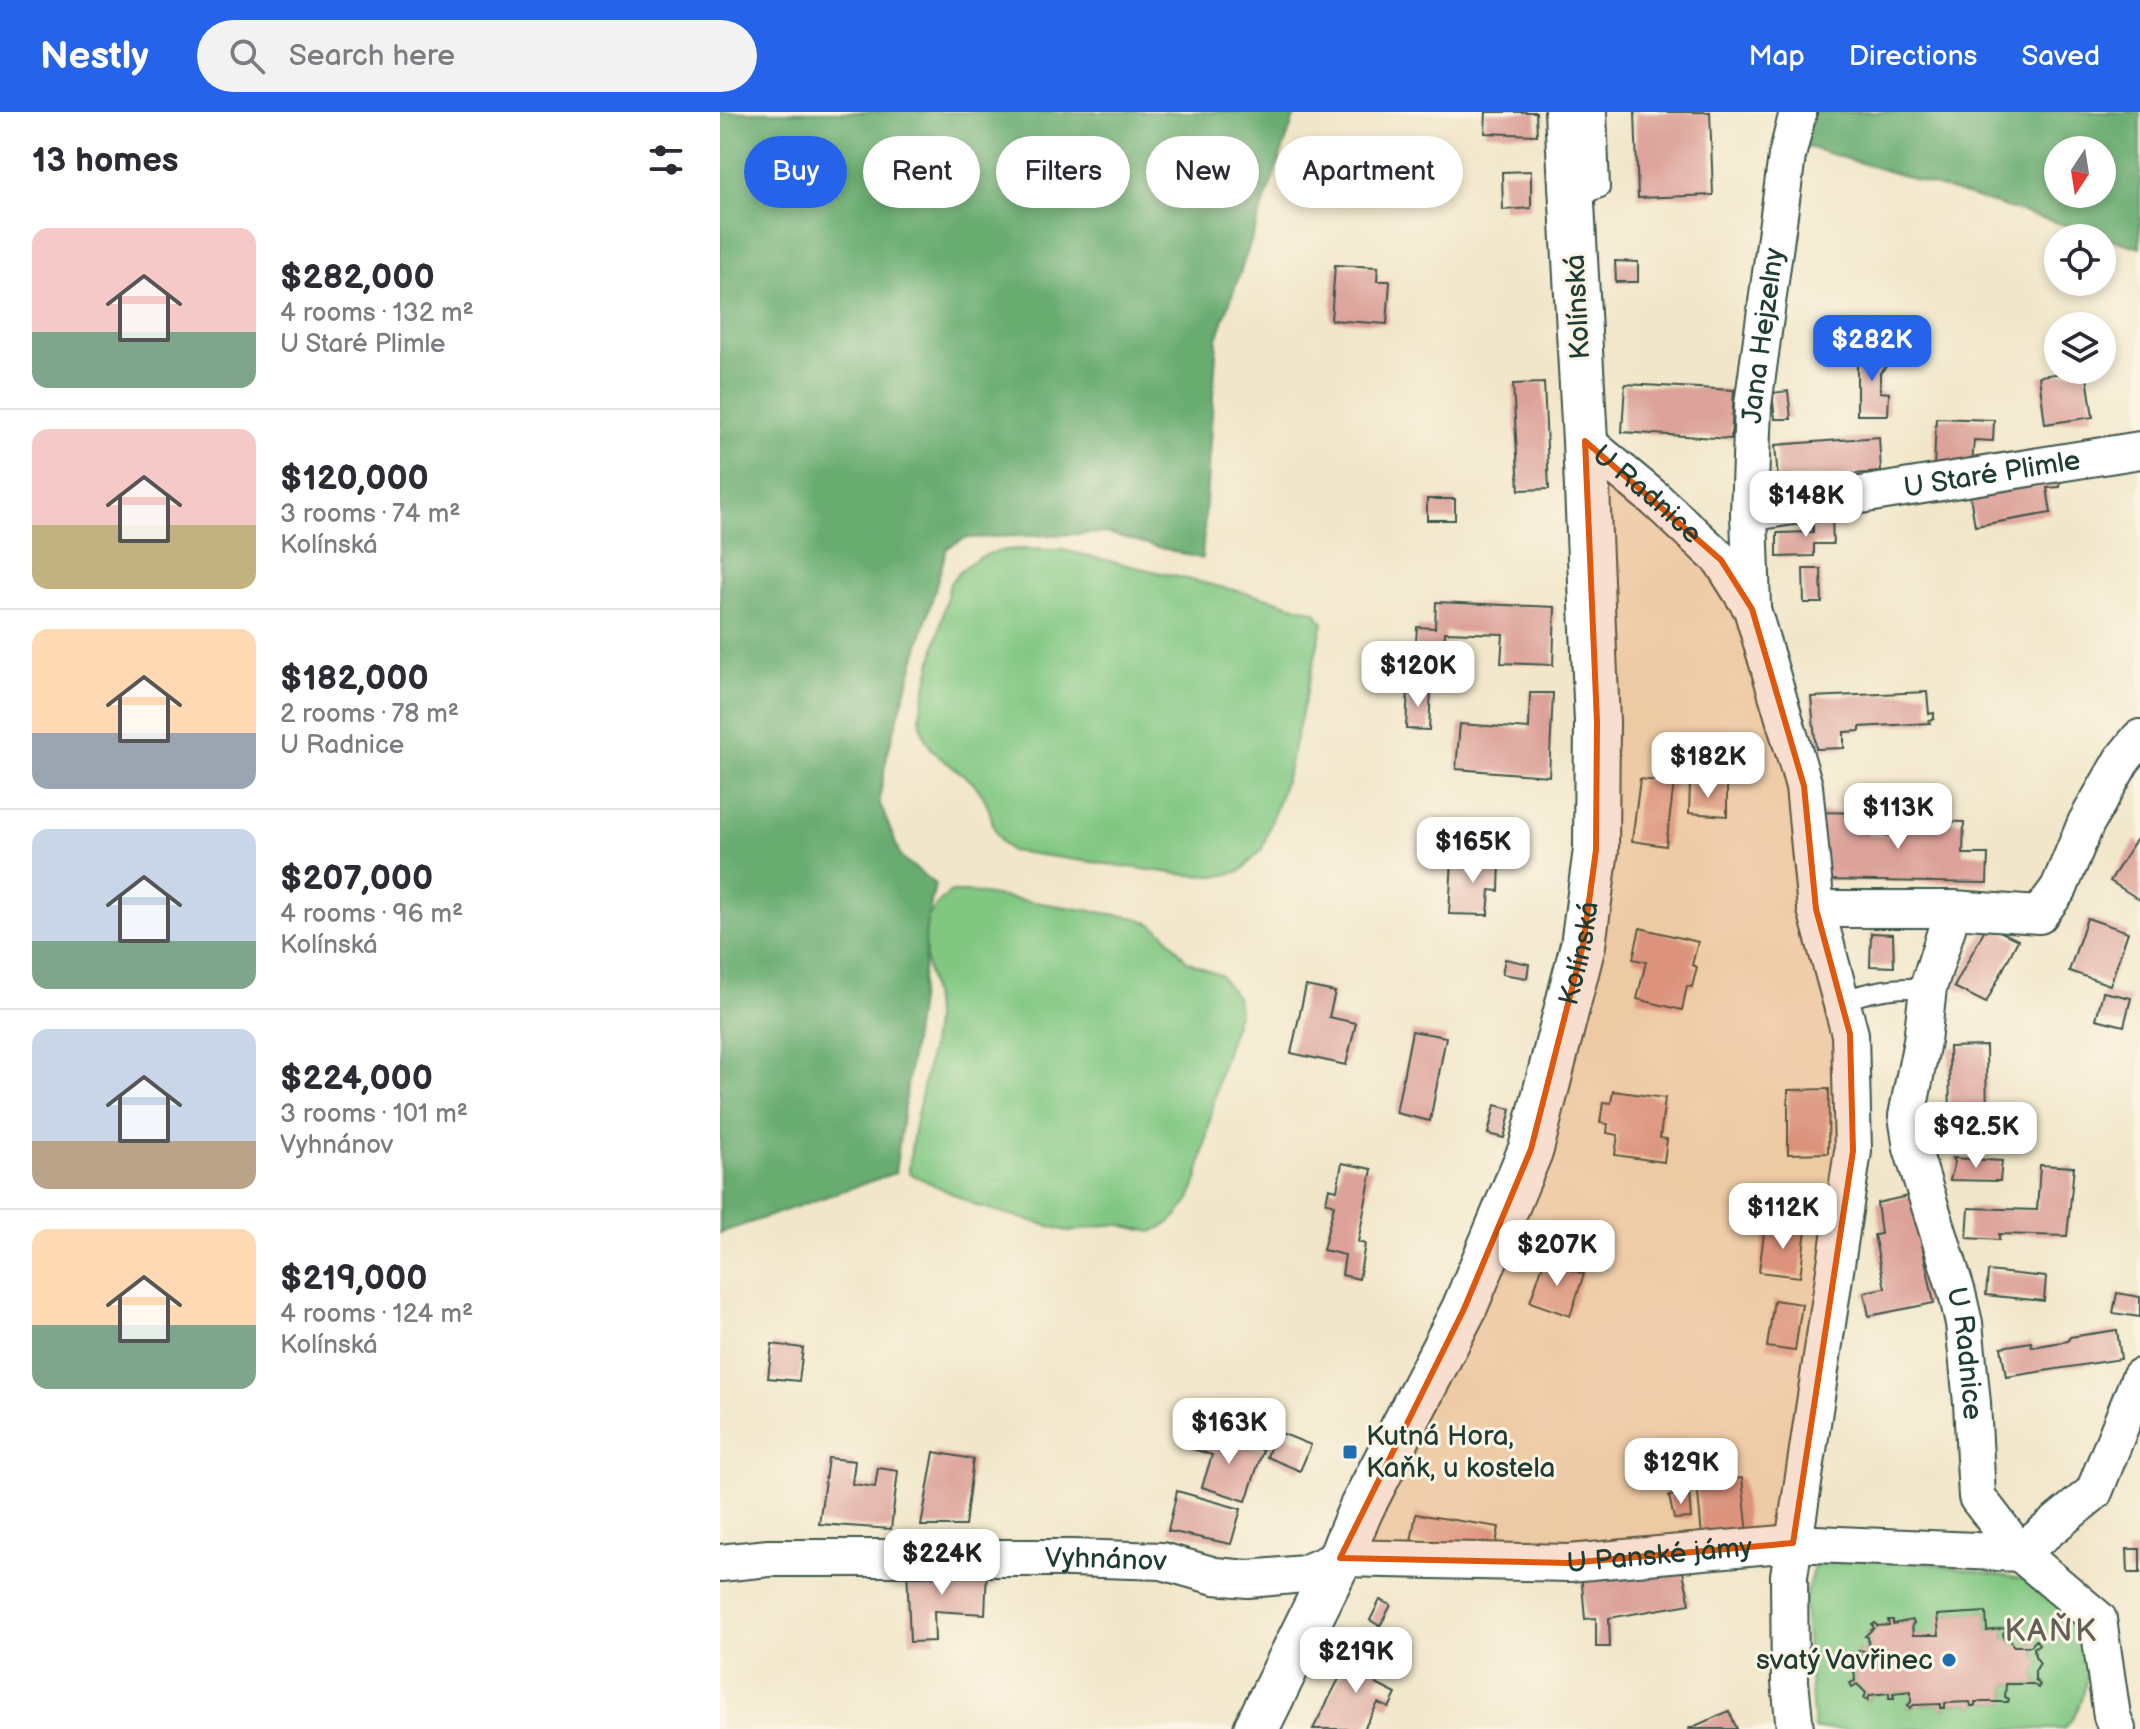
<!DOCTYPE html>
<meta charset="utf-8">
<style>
:root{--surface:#fff;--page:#f2f2f3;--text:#2b2b33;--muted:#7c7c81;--line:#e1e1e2;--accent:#2563eb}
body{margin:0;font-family:"Balsamiq Sans",sans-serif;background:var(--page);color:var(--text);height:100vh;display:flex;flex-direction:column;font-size:30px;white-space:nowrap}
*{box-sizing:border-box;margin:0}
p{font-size:26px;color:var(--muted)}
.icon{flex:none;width:44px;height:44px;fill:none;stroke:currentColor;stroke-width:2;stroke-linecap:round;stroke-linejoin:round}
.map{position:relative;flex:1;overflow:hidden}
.sheet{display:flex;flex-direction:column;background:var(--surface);width:720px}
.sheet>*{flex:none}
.top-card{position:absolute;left:24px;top:24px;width:760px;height:72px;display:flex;gap:16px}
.needle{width:52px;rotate:192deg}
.fabs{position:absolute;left:1324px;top:24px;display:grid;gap:16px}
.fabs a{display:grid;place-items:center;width:72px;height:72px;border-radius:50%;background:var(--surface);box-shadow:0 4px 12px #0003;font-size:40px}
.price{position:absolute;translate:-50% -68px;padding:0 18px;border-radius:16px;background:#fff;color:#222;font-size:26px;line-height:52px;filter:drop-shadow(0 2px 4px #0008)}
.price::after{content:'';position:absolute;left:50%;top:48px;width:24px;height:18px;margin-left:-12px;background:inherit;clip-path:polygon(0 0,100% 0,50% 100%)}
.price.on{background:var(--accent);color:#fff}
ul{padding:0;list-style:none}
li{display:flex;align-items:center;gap:24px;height:200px;padding:0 32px}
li+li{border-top:2px solid var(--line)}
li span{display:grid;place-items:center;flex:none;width:224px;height:160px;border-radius:16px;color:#555}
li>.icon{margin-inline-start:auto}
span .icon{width:96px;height:96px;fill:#fffc;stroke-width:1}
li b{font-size:34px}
h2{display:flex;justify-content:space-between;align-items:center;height:96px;padding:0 32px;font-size:34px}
.tag{padding:0 28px;border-radius:36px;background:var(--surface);box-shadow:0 4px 12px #0003;font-size:28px;line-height:72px}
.tag.on{background:var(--accent);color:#fff}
header{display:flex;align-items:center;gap:48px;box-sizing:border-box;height:112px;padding:0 40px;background:var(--accent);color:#fff}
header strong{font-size:38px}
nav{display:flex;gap:44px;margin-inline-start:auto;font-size:28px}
.search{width:560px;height:72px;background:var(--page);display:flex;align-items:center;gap:20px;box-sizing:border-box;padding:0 28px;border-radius:44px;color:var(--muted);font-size:30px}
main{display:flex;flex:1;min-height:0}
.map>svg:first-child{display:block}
</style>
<header>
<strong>Nestly</strong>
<div class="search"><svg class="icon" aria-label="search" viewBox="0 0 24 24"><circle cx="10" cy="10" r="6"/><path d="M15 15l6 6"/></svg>Search here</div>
<nav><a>Map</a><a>Directions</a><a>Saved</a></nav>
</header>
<main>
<section class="sheet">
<h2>13 homes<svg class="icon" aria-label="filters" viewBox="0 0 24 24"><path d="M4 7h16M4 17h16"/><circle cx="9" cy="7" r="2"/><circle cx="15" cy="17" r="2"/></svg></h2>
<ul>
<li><span style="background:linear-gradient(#f6c9c9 65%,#7fa58c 0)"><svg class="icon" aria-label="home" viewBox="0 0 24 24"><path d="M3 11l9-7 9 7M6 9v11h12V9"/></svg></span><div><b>$282,000</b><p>4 rooms · 132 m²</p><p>U Staré Plimle</p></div></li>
<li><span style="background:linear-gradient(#f6c9c9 60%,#c2b280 0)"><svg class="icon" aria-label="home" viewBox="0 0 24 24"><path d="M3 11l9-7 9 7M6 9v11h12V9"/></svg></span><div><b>$120,000</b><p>3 rooms · 74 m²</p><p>Kolínská</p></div></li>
<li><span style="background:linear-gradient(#ffd9b3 65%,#9aa5b1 0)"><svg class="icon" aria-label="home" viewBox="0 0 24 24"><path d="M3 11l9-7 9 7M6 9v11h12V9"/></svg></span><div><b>$182,000</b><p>2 rooms · 78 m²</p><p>U Radnice</p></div></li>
<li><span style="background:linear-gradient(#c9d6e8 70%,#7fa58c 0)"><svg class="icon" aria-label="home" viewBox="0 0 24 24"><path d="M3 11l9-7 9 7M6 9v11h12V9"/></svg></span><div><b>$207,000</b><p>4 rooms · 96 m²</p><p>Kolínská</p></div></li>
<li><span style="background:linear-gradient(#c9d6e8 70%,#b9a48a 0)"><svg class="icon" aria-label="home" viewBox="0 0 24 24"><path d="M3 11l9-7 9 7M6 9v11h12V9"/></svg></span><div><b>$224,000</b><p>3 rooms · 101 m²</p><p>Vyhnánov</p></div></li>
<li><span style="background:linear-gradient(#ffd9b3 60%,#7fa58c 0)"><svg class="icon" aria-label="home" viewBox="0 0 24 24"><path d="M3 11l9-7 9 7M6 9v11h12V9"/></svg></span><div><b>$219,000</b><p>4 rooms · 124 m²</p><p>Kolínská</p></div></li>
</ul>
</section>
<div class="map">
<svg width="1420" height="1617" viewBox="0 0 1420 1617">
<rect width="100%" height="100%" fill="#fcf5e5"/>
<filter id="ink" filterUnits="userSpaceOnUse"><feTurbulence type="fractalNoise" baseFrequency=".0125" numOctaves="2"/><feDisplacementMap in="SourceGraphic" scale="16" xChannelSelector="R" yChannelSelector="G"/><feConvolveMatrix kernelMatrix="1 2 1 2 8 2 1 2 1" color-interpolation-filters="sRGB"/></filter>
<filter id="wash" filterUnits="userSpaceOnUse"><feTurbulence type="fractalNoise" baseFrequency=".006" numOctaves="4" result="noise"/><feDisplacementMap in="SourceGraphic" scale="32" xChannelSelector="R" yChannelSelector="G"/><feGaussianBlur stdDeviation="1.8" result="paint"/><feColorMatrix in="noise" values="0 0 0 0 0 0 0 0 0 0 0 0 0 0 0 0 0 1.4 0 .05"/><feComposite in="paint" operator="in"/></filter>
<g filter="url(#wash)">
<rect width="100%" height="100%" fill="#f1e6c9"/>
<g fill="#81c782" stroke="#50825b" stroke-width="2" fill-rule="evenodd">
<path d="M300,437L343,438L552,487L596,500L603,511L568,660L542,737L521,759L500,764L467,763L291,739C268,721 276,706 263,684C244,650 201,653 200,601L230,471C249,446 270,438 300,437Z"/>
<path d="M231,780H250L417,806L432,812L444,821L467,849L500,863L516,885L519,898L500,960L478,1065L470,1087L458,1103L447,1113L432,1120L400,1113H385L350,1120L258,1094L189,1061C191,1009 211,959 214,907C215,878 202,849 204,820C205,803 218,790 231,780Z"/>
<path d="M1096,1447H1185L1320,1470L1369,1518C1369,1551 1369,1591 1344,1617H1094L1084,1489ZM1266,1500L1267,1519L1285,1516L1284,1527L1291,1528L1293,1534H1311L1315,1528L1319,1531L1314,1536L1315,1544L1320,1551L1315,1559V1568L1320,1573L1318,1576L1313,1572H1286L1287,1590H1255V1594H1251L1250,1590L1225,1591V1596H1221V1592L1194,1593L1190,1596L1188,1593L1191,1590V1579L1173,1581V1586H1170L1169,1581L1150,1583L1148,1588L1144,1586L1146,1581L1137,1572L1132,1575L1131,1571L1135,1569L1134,1557L1141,1544L1137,1540L1139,1538L1149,1540L1148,1525L1145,1523L1154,1516L1152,1513L1154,1511L1157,1514L1169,1513V1508H1172L1173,1512L1192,1508L1194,1511L1193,1523H1219L1218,1503Z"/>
</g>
<g fill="#68ac70" stroke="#447452" stroke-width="2" fill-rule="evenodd">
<path d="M0,0H576L497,227L482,447L387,421L245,426L227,436L167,643L159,689L181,745L215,772C211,795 203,815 206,838L175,1061L0,1121Z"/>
<path d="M1074,0H1420V136L1065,28ZM1338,38H1382V82H1338Z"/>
</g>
<g id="blocks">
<g fill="#dca199">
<polygon points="766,0 816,0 817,23 765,21"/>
<polygon points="915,0 990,0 993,83 918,86"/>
<polygon points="811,59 811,96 783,98 782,60"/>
<polygon points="895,149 918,150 918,170 896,170"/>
<polygon points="615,153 658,155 657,169 670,169 667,212 611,208"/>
<polygon points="1159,228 1169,228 1169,251 1160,261 1160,280 1169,281 1168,303 1137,303 1137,243 1159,244"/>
<polygon points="1366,258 1373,305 1325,312 1319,264"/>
<polygon points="824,271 829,377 799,378 793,272"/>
<polygon points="905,272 1014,278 1011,327 902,320"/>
<polygon points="1068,279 1071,307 1055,307 1052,281"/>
<polygon points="1216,306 1274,308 1273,329 1254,328 1252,353 1214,356"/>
<polygon points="1159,325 1161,360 1058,367 1055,333"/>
<polygon points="1339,362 1340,375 1327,376 1331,401 1255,414 1250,384 1298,376"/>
<rect x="707" y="387" width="28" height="21"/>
<polygon points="1093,405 1112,405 1113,432 1094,432 1094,444 1057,445 1057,421 1093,420"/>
<polygon points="1083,457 1101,457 1102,491 1084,491"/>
<polygon points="716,490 835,495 833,553 781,551 783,522 725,520 723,550 715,549 715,545 695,544 697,515 715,516"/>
<polygon points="688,576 711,577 709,618 686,617"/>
<polygon points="1207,580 1209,602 1214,601 1214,607 1209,608 1210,611 1140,615 1140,619 1124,620 1124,636 1096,637 1091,585"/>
<polygon points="810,581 833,581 829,664 736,657 740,612 809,617"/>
<polygon points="920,667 954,671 946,734 912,729"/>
<polygon points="970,672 1007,673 1007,704 969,701"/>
<polygon points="1098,700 1142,701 1142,715 1147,716 1147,723 1177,724 1178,700 1215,701 1215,709 1244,710 1243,742 1268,742 1267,771 1102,768"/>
<polygon points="1416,728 1420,731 1420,788 1390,769"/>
<polygon points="732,746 780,748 779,779 770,778 768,803 729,802"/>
<polygon points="1367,806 1408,820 1390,873 1349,859"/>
<polygon points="1267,813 1298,828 1266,891 1234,875"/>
<polygon points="920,816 978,830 972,853 977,855 972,875 967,874 962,898 917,887 926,850 913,847"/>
<polygon points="1151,821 1173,822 1174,855 1150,854"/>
<polygon points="785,847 809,852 807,866 782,862"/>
<polygon points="586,874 615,880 609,905 636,911 626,953 571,941"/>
<polygon points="1383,880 1411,886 1404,914 1376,907"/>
<polygon points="692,919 726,925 710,1009 676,1001"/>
<polygon points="1266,934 1267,1011 1230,1012 1229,935"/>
<polygon points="1109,977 1108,1041 1068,1042 1068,978"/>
<polygon points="893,979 945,986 940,1026 947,1027 944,1050 895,1043 898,1023 887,1021 888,1012 880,1011 883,990 891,991"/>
<polygon points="775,993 791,997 784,1026 768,1022"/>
<polygon points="1233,1046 1282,1049 1280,1069 1230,1068 1235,1050"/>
<polygon points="622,1051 652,1057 638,1130 645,1132 639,1167 622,1163 625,1143 603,1138 614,1093 606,1090 609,1076 617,1078"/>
<polygon points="1320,1053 1354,1055 1347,1124 1279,1122 1279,1128 1247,1126 1249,1096 1317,1098"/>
<polygon points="1192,1083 1214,1191 1149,1204 1144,1180 1165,1176 1154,1123 1161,1122 1157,1091"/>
<polygon points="1045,1113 1086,1117 1080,1165 1039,1160"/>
<polygon points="824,1149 864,1162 850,1204 810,1190"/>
<polygon points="1268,1159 1326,1165 1324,1189 1266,1183"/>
<polygon points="1397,1181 1420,1185 1420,1205 1393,1201"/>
<polygon points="1054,1188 1082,1192 1075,1239 1047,1235"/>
<polygon points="1397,1218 1401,1247 1286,1265 1281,1235 1311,1230 1312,1235 1348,1229 1350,1225"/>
<polygon points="52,1232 83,1236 79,1269 48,1266"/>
<polygon points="539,1312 591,1333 580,1359 547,1345 553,1327 536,1321"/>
<polygon points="485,1320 543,1338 526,1389 482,1375 492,1343 473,1337 476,1331 481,1332"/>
<polygon points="214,1340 253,1347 245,1414 201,1414"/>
<polygon points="108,1346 135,1349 132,1372 155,1375 158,1356 178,1359 171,1417 99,1412"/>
<polygon points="1022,1366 1029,1431 983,1436 977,1370"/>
<polygon points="457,1379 521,1397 511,1432 448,1419"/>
<polygon points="969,1381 971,1406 954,1407 949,1384"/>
<polygon points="696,1402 779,1415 774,1443 691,1430"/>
<polygon points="1407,1437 1420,1437 1420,1461 1408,1461"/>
<polygon points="187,1454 267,1459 265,1502 214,1499 215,1529 190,1530"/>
<polygon points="962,1455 970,1492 889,1506 890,1535 876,1535 876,1506 865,1507 861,1460"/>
<polygon points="660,1488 671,1493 660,1514 650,1508"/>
<polygon points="1266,1500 1267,1519 1284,1516 1286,1519 1283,1521 1284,1527 1291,1528 1293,1534 1311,1534 1316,1528 1319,1532 1314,1536 1315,1544 1320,1551 1315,1559 1315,1568 1320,1573 1318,1576 1313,1572 1286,1572 1285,1585 1289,1587 1288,1590 1255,1590 1255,1594 1251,1594 1250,1590 1225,1591 1225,1596 1221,1596 1221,1592 1194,1593 1190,1596 1188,1593 1191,1590 1191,1579 1173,1581 1174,1586 1169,1586 1169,1581 1150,1583 1148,1588 1144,1586 1146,1581 1137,1572 1132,1575 1130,1571 1135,1569 1134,1557 1128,1555 1129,1551 1135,1552 1141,1544 1137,1540 1139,1538 1149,1540 1148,1525 1145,1524 1154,1516 1152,1513 1155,1511 1157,1514 1169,1513 1168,1508 1173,1508 1173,1512 1192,1508 1194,1511 1192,1513 1193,1523 1219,1523 1217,1503"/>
<polygon points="635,1536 666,1552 656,1572 676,1582 669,1596 658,1591 644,1617 593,1617"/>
<polygon points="1009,1599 1017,1617 968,1617"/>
</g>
</g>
</g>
<g filter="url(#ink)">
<use href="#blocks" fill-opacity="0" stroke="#3e564a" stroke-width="2"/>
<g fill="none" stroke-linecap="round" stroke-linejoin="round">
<g stroke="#3e564a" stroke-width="22">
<g id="service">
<polyline points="851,87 880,76 877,0"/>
<path d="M1122,889C1151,878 1177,875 1208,876"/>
</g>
</g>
<g stroke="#3e564a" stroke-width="40">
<g id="minor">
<path id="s1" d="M865,329L935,387L1001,448L1032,497L1084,674L1096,797L1130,922L1133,1039L1069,1464L1070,1570L1075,1617"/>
<path id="s2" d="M1029,401L1420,338"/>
<path id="s3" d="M1032,495L1029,401L1033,293L1067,44L1078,0"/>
<polyline points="1096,797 1233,797 1319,803 1339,776 1366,711 1402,648 1420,626"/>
<path id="s4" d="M1233,797L1208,876L1202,929L1187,1004L1192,1036L1237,1181L1244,1211L1252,1291L1257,1385L1300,1441L1374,1380L1420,1265"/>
<path id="s5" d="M0,1451L49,1446H352L442,1449L495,1464L528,1467L584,1462L620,1446L849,1451L1073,1431L1300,1441L1378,1507L1392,1604L1397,1617"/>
</g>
</g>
<g stroke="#3e564a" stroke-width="48">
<g id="tertiary">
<path id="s6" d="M536,1617L620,1446L641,1397L744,1197L811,1037L863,833L876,738L877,610L865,329L847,0"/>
</g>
</g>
<use href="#service" stroke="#fff" stroke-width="18"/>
<use href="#minor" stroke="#fff" stroke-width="36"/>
<use href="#tertiary" stroke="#fff" stroke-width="44"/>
</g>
</g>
<path fill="#de580e" fill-opacity="0.2" stroke="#de580e" stroke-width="6" stroke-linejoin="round" d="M865,329L1001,448L1032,497L1084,674L1096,797L1130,922L1133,1039L1073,1431L849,1451L620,1446L744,1197L811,1037L863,833L876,738L877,610Z"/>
<g fill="#1f6fb2" stroke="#fcf5e5" stroke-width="3">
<rect x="622" y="1332" width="16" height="16" rx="4"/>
<circle cx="1229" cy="1548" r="8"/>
</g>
<g text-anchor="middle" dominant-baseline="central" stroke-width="6" stroke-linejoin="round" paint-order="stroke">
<g font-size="28" fill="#1f3d34" stroke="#fcf5e5">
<text transform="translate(858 195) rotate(-93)">Kolínská</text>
<text stroke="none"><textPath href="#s3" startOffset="272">Jana Hejzelny</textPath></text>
<text stroke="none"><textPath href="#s2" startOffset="246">U Staré Plimle</textPath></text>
<text stroke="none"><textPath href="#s1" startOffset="82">U Radnice</textPath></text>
<text stroke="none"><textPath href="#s6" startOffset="844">Kolínská</textPath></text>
<text stroke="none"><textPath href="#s4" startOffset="458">U Radnice</textPath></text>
<text stroke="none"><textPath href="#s5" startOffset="946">U Panské jámy</textPath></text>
<text stroke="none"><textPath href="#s5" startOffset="386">Vyhnánov</textPath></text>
</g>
<g font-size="28" fill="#1f3d34" stroke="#fcf5e5" text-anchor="start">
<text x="646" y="1324">Kutná Hora,<tspan x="646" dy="32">Kaňk, u kostela</tspan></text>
<text x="1213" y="1548" text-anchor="end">svatý Vavřinec</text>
</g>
<g font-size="32" letter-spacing="2" fill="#616057" stroke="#fcf5e5">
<text x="1331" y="1519">KAŇK</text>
</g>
</g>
</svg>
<div class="fabs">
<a><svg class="needle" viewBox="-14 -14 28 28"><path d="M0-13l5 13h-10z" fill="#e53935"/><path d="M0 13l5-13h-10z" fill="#7c7c81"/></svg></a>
<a><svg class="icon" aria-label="locate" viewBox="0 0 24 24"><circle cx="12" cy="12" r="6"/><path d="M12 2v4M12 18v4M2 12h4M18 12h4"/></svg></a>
<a><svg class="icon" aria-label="layers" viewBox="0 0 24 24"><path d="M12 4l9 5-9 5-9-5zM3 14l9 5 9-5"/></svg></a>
</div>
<b class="price on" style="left:1152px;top:271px">$282K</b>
<b class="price" style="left:1086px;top:427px">$148K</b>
<b class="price" style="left:698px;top:597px">$120K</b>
<b class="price" style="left:988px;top:688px">$182K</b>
<b class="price" style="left:1178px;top:739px">$113K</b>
<b class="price" style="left:753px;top:773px">$165K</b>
<b class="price" style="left:1256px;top:1058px">$92.5K</b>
<b class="price" style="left:1063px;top:1139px">$112K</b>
<b class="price" style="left:837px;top:1176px">$207K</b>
<b class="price" style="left:509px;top:1354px">$163K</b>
<b class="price" style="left:961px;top:1394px">$129K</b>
<b class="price" style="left:222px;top:1485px">$224K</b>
<b class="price" style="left:636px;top:1583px">$219K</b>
<div class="top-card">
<a class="tag on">Buy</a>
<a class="tag">Rent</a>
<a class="tag">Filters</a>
<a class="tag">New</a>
<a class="tag">Apartment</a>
</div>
</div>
</main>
